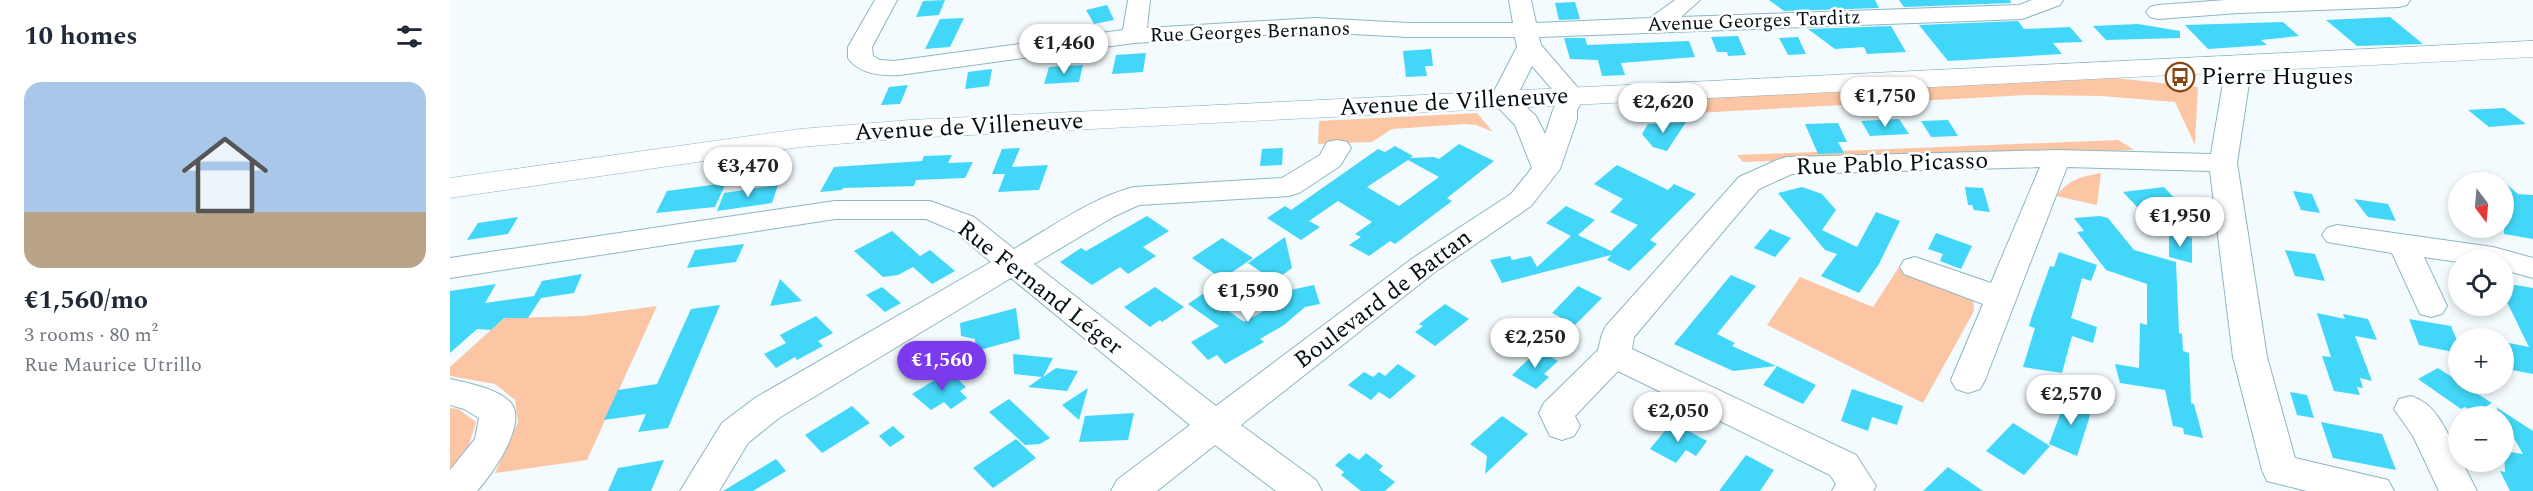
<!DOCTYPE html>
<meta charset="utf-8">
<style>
:root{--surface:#fff;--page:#f6f6f7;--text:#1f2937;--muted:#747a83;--accent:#7c3aed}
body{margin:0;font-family:Spectral,serif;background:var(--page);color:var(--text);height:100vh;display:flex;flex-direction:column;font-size:22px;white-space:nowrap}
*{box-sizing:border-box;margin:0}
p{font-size:20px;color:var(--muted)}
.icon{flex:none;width:33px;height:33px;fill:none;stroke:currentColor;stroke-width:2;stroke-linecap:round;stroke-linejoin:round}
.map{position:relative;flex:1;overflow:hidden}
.drawer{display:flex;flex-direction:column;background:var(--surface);width:450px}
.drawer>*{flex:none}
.needle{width:39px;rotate:164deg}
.controls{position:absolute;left:1998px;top:172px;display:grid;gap:12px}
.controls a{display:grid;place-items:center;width:66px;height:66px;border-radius:50%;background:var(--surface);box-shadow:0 3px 9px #0003;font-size:30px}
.price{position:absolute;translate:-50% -51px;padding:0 14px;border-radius:21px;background:#fff;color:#222;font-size:20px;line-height:39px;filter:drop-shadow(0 2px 3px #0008)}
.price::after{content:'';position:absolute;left:50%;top:36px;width:18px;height:14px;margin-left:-9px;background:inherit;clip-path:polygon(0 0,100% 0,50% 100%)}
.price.current{background:var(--accent);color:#fff}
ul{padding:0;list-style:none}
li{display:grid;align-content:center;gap:12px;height:318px;padding:0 24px}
li span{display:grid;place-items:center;height:186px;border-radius:18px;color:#555}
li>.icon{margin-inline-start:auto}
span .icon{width:108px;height:108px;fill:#fffc;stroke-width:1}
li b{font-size:26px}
h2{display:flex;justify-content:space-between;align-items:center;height:72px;padding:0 24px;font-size:26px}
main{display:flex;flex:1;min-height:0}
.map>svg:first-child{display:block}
</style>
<main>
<section class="drawer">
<h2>10 homes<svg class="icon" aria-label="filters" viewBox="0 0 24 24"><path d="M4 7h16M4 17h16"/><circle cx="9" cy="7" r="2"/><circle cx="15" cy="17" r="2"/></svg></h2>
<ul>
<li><span style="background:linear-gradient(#a9c7e8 70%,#b9a48a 0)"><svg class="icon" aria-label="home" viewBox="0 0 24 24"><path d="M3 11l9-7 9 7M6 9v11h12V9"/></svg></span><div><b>€1,560/mo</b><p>3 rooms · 80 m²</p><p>Rue Maurice Utrillo</p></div></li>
</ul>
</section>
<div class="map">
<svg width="2083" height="491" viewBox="0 0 2083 491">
<rect width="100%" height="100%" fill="#f3fbfe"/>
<g fill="#fcc6a5">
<polygon points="1656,77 1748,87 1745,145 1725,102 1651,96 1577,95 1246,113 1231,95"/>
<polygon points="1027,113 1043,132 1026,125 1016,124 942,129 922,142 868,144 869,121"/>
<polygon points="1668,140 1684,150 1293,162 1287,155"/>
<path d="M1651,173L1647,205L1606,196C1620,179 1629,177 1651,173Z"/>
<polygon points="1449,267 1515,291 1523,299 1524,311 1473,403 1317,325 1350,277 1423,307"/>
<polygon points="207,306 137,460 45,473 68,422 65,400 45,384 0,376 0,367 54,318 133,316"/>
<polygon points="0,408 8,409 26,422 19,445 0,474"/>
</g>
<g fill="#42d7f8" fill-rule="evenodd">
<polygon points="495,0 489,15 466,17 473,1"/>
<polygon points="1319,0 1425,0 1429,8 1334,11"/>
<polygon points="1449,0 1560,0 1561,3 1454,7"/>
<polygon points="1125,2 1130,19 1109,20 1105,3"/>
<polygon points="657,5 664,20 644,24 636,10"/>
<polygon points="1940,17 1973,44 1907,46 1876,20"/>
<polygon points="514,18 500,47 475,49 490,19"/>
<polygon points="1568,21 1574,29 1620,27 1633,42 1603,43 1612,54 1498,61 1469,25"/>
<polygon points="1833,22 1849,36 1811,40 1817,45 1758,49 1735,25"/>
<polygon points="1688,24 1730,31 1730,38 1656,40 1643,26"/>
<polygon points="1441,26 1456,52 1417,54 1414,47 1385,49 1358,29"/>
<polygon points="1288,36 1296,55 1278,56 1277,52 1267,52 1261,37"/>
<polygon points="1348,37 1356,54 1338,55 1329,38"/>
<polygon points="1114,38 1135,38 1137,45 1239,41 1245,57 1171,63 1175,75 1152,76 1148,60 1120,59"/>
<polygon points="981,49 983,66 975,66 977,76 956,77 953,51"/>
<polygon points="696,53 693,72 662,74 666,55"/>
<polygon points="633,65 629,82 594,84 599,67"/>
<polygon points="542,69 539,86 515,89 518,72"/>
<polygon points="458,85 450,104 431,105 439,87"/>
<polygon points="2054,108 2076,124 2039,127 2018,110"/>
<polygon points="1449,119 1459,134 1420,136 1411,121"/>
<polygon points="1498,120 1508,136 1481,137 1471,121"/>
<polygon points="1236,122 1217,151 1203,147 1192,134 1198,124"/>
<polygon points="1388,123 1397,142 1388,142 1394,153 1368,154 1355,124"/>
<path d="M1009,144L1044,161L997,198L1002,201L945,244L940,241L919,256L899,245L911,237L905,234L922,222L888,201L859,221L870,227L851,240L817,218L835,206L841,210L928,149L935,152L945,146L963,156L960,158L984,157L989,159ZM958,160L989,177L949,206L917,187Z"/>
<polygon points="570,148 562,167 598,165 589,190 548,192 555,174 542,174 552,149"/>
<polygon points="833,148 832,165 810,166 812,149"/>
<polygon points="502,155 498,163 523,162 515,178 466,180 464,186 393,188 392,190 370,192 384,167 472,161 474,156"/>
<polygon points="1167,165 1218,190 1224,184 1246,194 1200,240 1207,244 1179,271 1157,260 1161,255 1052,283 1040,260 1060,256 1062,260 1081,256 1087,267 1121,236 1096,223 1116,206 1145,220 1128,235 1161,251 1188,225 1160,212 1173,199 1144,184"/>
<polygon points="2054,182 2068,194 2083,195 2083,239 2054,234"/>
<polygon points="276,183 265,207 206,213 217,191"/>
<polygon points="328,185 322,203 267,211 274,193"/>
<polygon points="1352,187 1372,194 1386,210 1372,230 1407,247 1426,212 1450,221 1429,264 1409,293 1371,276 1387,254 1375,250 1328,193"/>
<polygon points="1515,187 1533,188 1540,212 1524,210 1522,205 1518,205"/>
<polygon points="1714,187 1730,204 1688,208 1673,192"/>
<polygon points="1843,191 1862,194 1870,213 1851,210"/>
<polygon points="1904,199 1938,204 1946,221 1918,217"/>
<polygon points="697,216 719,231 693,247 706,256 678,274 670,267 642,285 610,262 631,248 636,251"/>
<polygon points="1650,216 1658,218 1684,250 1726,262 1729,333 1732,334 1733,351 1739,353 1741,403 1744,404 1753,438 1734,434 1733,428 1723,426 1715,390 1670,383 1665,364 1689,368 1690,323 1697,325 1697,284 1656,270 1627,232 1634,231 1624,218"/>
<polygon points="68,217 58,234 17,240 28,223"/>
<polygon points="1320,229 1341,238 1325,257 1304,248"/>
<polygon points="442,231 470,256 480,250 505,271 482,284 463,267 448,275 433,277 404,251"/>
<polygon points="1719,232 1742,238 1742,263 1719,257"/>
<polygon points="1486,233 1522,246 1511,269 1490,261 1493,254 1478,249"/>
<polygon points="835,237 842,268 824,281 798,263"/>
<polygon points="772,238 803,258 772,279 742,258"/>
<polygon points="294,244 286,262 237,268 245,250"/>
<polygon points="1835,250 1865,254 1875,281 1845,276"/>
<polygon points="1609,252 1647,265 1641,281 1632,278 1621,318 1647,327 1643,343 1622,336 1612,373 1573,367 1585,328 1579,326 1582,316 1600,266 1604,267"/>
<polygon points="132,274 124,293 91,298 78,318 54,318 41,330 27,329 0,353 0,291 46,284 35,303 84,296 92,281"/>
<polygon points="1281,275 1306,286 1267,334 1285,343 1282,346 1326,366 1283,371 1224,344"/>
<polygon points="330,279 352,301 320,306"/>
<polygon points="2054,283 2083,288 2083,374 2062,370 2054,349 2054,342 2079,347 2054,296"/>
<polygon points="864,285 870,304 855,307 834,325 810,339 814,342 775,364 767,355 758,360 741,342 769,326 738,304 754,293 794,322 817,309 814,302 822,294"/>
<polygon points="1128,286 1152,298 1125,325 1102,313"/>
<polygon points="432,287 451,303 435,312 416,295"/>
<polygon points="705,287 734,307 712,322 710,320 700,327 674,307"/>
<polygon points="995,304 1019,319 985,346 965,332 973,326 969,324"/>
<polygon points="270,305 218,428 188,432 196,414 154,420 168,390 207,384 241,309"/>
<polygon points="566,308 570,339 526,351 525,339 511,336 510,323"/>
<polygon points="1867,313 1895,319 1893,314 1918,319 1927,340 1905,336 1922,381 1910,378 1913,388 1907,387 1910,395 1884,391 1872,356 1881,357"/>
<polygon points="366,316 383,333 368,341 373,346 347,360 345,357 326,368 314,354 336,343 330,335"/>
<polygon points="1959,319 2001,326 2008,343 2008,353 1969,345"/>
<polygon points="1088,350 1108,361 1094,374 1099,377 1086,389 1062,375"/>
<polygon points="563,354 603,358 593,377 606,368 628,371 617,391 578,387 592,377 564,374"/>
<polygon points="948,364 966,376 940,399 929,392 921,400 898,385 914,372 923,377 929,372 935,376"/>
<polygon points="1327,366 1366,385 1353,404 1313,385"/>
<polygon points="1988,368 2008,381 2008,384 2012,384 2042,403 2025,413 2015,407 2011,409 1968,379"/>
<polygon points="499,371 516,387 510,391 517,398 501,409 494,402 481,410 462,394"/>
<polygon points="638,388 629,420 612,405"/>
<polygon points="1402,389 1453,406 1447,425 1422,417 1418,431 1391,421"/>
<polygon points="1840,392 1857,395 1864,418 1847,415"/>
<polygon points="1617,396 1641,406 1639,419 1627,456 1599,444"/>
<polygon points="559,399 574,413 600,438 590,444 575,445 539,412"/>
<polygon points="402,406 420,423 372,453 355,435"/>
<polygon points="2046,407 2083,431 2083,491 2060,491 2050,471 2055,472 2054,451 2073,454"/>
<polygon points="684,413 678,440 629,442 635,416"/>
<polygon points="1052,416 1078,434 1035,474 1037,456 1020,444"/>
<polygon points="1222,422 1257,441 1246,456 1236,450 1226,463 1200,449"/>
<polygon points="1871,422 1932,434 1946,470 1883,458"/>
<polygon points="1563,423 1600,446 1574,475 1536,451"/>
<polygon points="443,426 455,437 440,447 429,436"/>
<polygon points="566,439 586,458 543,488 523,468"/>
<polygon points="899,453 909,460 916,453 933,466 929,470 945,482 935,491 911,491 891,475 894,472 885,465"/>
<polygon points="1296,455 1324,470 1310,491 1269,491"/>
<polygon points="326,459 336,471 303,491 273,491"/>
<polygon points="214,460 201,491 158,491 168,468"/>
<polygon points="1498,467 1533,491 1473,491"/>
</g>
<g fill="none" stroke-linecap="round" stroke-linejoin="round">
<g stroke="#8db7c2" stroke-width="2">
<g id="minor">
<path d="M425,0H447L422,47L423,56L430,60L444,61L673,30L678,0H700L697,28L865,18L958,23H1063L1059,0H1081L1086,23L1200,18L1225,0H1250L1231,17L1569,5L1582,0H1613L1610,5L1572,19L1089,37L1091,45L1135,96L1127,110V119L1110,169L1081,206L985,272L791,425L866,480L872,491H826L765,445L707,491H661L667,480L740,425L561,278L329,418L298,443L269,491H230L272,423L305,398L541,262L504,231L476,219H385L0,278V258L385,201H480L524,217L564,249C602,227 641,198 684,187L832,178L870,155L877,142L887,140L897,142L901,148L890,166L849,193L839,196L689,205L663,217L584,264L766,406L963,258L1061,194L1082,168L1065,125L1040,99L1067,47L1065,37H958L865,32L684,43L449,75C431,76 409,74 398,58V47ZM1082,66L1109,97C1102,109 1100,121 1095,134L1086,116L1066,98Z"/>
<polygon points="1776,0 1960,0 1957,5 1949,7 1788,13 1708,19 1700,17 1696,12 1700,7 1708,5"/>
<polygon points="1779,56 1788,58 1799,83 1787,163 1817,357 1845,458 1938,480 1944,491 1857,491 1817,481 1812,470 1783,357 1760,171 1617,167 1535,380 1530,389 1518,393 1506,389 1501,380 1533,304 1454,274 1450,267 1454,260 1465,257 1541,283 1590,167 1342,174 1309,189 1184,337 1182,349 1406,455 1426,486 1423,491 1382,491 1386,484 1380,475 1168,371 1125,416 1130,426 1124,436 1112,440 1100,436 1089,413 1094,403 1148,350 1152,334 1156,326 1289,177 1327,160 1337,157 1607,150 1761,154 1773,83 1767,63 1770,58"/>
<polygon points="1887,225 2043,247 2083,258 2083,278 2054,270 2054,261 2008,262 1974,257 1997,306 1992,314 1981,317 1970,314 1942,253 1877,242 1872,235 1877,228"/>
<path d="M0,379C18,383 49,389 61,403C78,424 41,476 27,491H0V470L25,439L29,418L14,409L0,405Z"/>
<path d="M1961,396C1987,404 1997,432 2008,455V462H2012L2027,491H1989L1963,436L1944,409L1949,399Z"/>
</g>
</g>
<g stroke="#8db7c2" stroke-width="1">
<polygon id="major" points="2083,41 2083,57 460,138 350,147 0,198 0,178 350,129 460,120"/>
</g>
<use href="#minor" fill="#fff" fill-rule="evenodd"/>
<use href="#major" fill="#fff" fill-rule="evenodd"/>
</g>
<defs>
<g id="bus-ring" transform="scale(1.5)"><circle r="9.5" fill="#fff" stroke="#894615" stroke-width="1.5"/><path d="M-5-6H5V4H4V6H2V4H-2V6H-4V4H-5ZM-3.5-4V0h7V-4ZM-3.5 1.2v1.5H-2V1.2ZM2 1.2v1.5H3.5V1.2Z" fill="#894615"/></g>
</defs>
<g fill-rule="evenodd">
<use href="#bus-ring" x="1730" y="77"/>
</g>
<g text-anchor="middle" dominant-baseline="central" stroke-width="5" stroke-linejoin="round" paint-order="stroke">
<g font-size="20" fill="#020f13" stroke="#fff">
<text transform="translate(1304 21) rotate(-2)">Avenue Georges Tarditz</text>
<text transform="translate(800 32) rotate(-2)">Rue Georges Bernanos</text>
</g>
<g font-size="24" fill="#020f13" stroke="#fff" text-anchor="start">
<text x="1751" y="77">Pierre Hugues</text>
</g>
<g font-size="24" fill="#020f13" stroke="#fff">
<text transform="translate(1004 102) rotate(-3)">Avenue de Villeneuve</text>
<text transform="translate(519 127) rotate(-3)">Avenue de Villeneuve</text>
<text transform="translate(1442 164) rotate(-2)">Rue Pablo Picasso</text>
<text transform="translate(590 288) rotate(38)">Rue Fernand Léger</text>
<text transform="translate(933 299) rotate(-37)">Boulevard de Battan</text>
</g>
</g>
</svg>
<div class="controls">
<a><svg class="needle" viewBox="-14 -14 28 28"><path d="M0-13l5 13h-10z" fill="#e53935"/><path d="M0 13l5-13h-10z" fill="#747a83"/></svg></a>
<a><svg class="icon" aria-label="locate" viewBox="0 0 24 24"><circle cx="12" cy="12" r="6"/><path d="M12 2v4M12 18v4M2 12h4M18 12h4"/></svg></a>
<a>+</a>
<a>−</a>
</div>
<b class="price" style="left:614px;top:75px">€1,460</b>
<b class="price" style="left:1435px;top:128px">€1,750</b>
<b class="price" style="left:1213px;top:134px">€2,620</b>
<b class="price" style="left:298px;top:198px">€3,470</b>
<b class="price" style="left:1730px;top:248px">€1,950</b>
<b class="price" style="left:798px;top:323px">€1,590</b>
<b class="price" style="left:1085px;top:369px">€2,250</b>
<b class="price current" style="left:492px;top:392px">€1,560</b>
<b class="price" style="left:1621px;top:426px">€2,570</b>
<b class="price" style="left:1228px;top:443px">€2,050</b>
</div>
</main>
